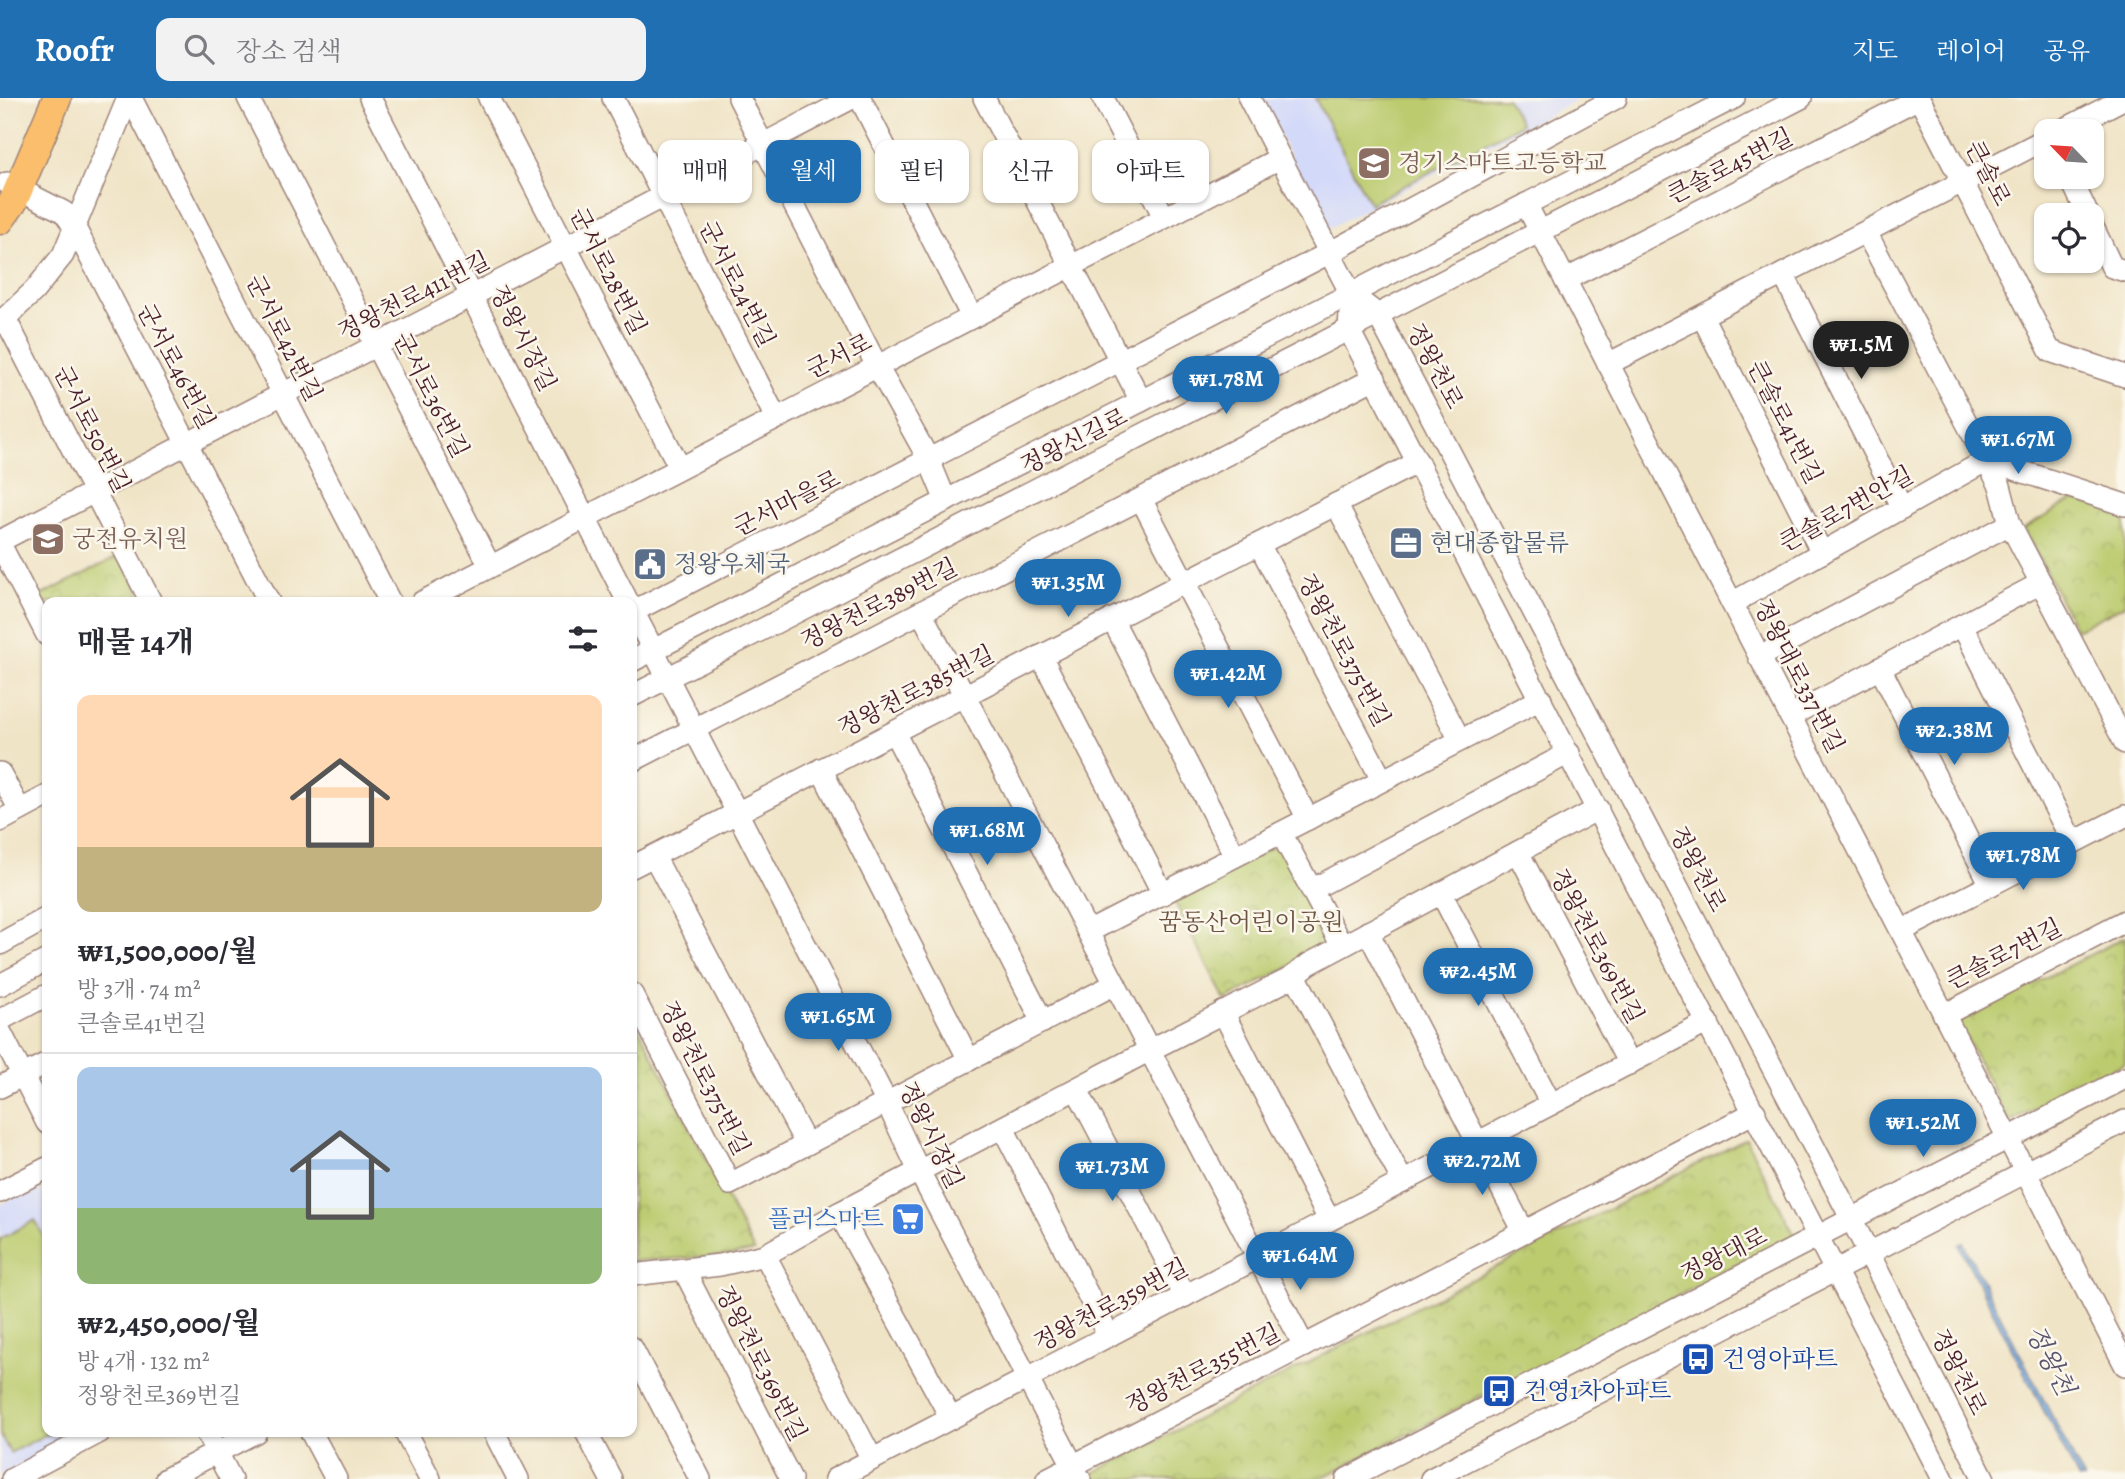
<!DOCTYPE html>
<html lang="ko">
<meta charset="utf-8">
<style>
:root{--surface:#fff;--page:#f2f2f3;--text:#2b2b33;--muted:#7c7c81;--line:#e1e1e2;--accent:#1f6fb2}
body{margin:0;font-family:Alegreya,"Noto Serif KR",serif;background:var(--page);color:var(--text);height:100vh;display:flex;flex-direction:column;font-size:26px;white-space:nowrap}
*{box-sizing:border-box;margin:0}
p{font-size:23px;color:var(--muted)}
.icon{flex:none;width:38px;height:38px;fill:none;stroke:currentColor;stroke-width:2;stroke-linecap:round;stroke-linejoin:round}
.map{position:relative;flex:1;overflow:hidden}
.details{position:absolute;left:42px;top:499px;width:595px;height:840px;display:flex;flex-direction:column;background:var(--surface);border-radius:14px;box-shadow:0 2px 5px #0004}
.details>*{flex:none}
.guide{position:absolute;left:658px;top:42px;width:665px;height:63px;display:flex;gap:14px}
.needle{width:46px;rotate:295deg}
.buttons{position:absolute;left:2034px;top:21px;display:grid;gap:14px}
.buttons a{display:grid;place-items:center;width:70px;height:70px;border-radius:14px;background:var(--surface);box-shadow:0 2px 5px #0004;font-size:35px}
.price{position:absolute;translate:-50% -60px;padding:0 16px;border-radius:24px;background:var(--accent);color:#fff;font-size:23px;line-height:46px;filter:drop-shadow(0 2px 4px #0008)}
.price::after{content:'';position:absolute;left:50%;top:42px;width:21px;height:16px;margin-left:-10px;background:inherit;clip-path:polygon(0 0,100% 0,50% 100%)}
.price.on{background:#222;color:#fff}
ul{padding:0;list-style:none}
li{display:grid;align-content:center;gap:14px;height:371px;padding:0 35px}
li+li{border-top:2px solid var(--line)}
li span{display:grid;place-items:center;height:217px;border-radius:14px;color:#555}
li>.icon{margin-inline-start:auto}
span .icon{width:126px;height:126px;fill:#fffc;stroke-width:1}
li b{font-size:30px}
h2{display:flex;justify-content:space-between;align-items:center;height:84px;padding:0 35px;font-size:30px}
.chip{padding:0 24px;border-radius:14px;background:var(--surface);box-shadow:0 2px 5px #0004;font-size:24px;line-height:63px}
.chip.on{background:var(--accent);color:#fff}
header{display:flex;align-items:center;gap:42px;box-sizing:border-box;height:98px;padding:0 35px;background:var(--accent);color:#fff}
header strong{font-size:33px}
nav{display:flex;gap:38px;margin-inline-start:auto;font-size:24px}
.search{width:490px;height:63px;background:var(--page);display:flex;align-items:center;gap:18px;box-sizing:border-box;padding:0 24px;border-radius:14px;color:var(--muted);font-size:26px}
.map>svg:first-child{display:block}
</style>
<header>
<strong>Roofr</strong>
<div class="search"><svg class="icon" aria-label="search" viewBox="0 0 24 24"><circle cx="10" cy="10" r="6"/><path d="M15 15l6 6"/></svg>장소 검색</div>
<nav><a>지도</a><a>레이어</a><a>공유</a></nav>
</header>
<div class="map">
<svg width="2125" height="1381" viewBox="0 0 2125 1381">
<defs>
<pattern id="park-crowns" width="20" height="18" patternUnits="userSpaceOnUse" patternTransform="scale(1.75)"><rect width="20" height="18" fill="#bbcb6e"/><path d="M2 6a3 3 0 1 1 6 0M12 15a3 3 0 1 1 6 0" fill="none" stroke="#a2ae5f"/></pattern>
<pattern id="water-ripples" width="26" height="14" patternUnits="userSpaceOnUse" patternTransform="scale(1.75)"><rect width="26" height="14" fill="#77b5ea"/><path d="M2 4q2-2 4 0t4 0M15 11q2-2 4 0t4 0" fill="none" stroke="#6493be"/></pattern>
</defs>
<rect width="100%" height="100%" fill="#fbf7ec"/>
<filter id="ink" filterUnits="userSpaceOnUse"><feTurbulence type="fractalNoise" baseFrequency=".0143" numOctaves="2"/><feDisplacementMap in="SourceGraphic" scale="14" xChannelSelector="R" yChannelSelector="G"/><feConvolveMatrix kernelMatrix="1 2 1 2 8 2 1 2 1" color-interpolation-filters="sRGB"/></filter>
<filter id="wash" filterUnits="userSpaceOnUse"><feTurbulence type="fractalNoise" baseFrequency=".00686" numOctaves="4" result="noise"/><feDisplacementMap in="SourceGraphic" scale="28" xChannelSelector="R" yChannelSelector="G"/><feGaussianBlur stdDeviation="1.57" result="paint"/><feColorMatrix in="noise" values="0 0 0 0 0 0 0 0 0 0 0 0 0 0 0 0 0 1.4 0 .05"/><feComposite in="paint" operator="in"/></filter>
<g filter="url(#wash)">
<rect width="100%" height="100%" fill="#f0e4c6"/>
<g fill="#d3d9f9">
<polygon points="1261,0 1581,0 1327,131"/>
<polygon points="38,1087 47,1104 47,1334 81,1334 0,1378 0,1107"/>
</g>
<g fill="url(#park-crowns)" stroke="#82754c" stroke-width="2">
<polygon points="2074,401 2125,417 2125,507 2076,532 2024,431"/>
<polygon points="121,457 145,504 47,504 47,517 38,499"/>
<polygon points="1278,746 1330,848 1225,902 1173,801"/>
<polygon points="2125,839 2125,965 2009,1024 1958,924"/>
<polygon points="632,917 754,1153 725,1158 632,1163"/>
<polygon points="1746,1041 1795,1138 1319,1381 1096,1381 1093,1375"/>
</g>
<g fill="#bbcb6e" stroke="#82754c" stroke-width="2">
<polygon points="1315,0 1507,0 1521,26 1370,106"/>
<polygon points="35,1122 47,1145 47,1334 51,1334 10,1355 0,1336 0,1141"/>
</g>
<polygon fill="url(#water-ripples)" stroke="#606a8a" stroke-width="2" points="1963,1145 2084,1381 2079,1381 1959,1147"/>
</g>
<g filter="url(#ink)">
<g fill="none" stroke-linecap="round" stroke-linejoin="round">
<g stroke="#9d8278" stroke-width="24">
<g id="minor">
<polyline points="131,0 390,504"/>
<polyline points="248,0 490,468"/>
<polyline points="370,0 628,504"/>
<polyline points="489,0 680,370"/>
<polyline points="613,0 776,320"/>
<polyline points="739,0 877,268 929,362 946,403"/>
<polyline points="860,0 972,219"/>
<polyline points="984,0 1141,303"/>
<polyline points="1103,0 1164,119"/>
<polyline points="1249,0 1351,196 1378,217 1835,1089 1984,1381"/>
<polyline points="1919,0 2050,253 2125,278"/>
<polyline points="2061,33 2125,0"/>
<polyline points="2070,79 2088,117"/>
<polyline points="7,85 64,114 75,130 269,504"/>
<polyline points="1526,106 2125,1267"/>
<polyline points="2091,125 2112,169 2125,173"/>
<polyline points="1866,134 2000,388 2010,426 2125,645"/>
<polyline points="1783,176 1902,410"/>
<polyline points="1565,182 1919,0"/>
<polyline points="1351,196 1349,232 1943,1381"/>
<polyline points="1702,218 1822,455"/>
<polyline points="5,220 151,504"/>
<polyline points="0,225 34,193 63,157 128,0"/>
<polyline points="1608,266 2046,41"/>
<polyline points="1141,401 1308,721"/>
<polyline points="1336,406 1460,642"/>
<polyline points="0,443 852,0"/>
<polyline points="0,446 47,537"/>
<polyline points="1259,446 1382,682"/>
<polyline points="422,504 1280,60"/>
<polyline points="1732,505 1987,362 2125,407"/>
<polyline points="632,511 887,1005 919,1073 1080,1381"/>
<polyline points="632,514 1329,155 1616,0"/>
<polyline points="1112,521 1235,758"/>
<polyline points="1962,527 2073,745"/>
<polyline points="1041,558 1163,796"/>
<polyline points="1759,559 2010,426"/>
<polyline points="632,563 1734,0"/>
<polyline points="1880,570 1991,787"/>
<polyline points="632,598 1801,0"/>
<polyline points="1790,618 2041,485"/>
<polyline points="894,634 1043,924"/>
<polyline points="632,663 1375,280"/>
<polyline points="821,671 969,962"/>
<polyline points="0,675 20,712"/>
<polyline points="0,723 47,698"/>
<polyline points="1281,735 1342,848"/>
<polyline points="1518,754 1629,966"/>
<polyline points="654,758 806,1046"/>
<polyline points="632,769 1418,364"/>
<polyline points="1313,791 1569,655"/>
<polyline points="1441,795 1551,1006"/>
<polyline points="1901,833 2125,718"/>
<polyline points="1088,834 1541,601"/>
<polyline points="1368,834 1524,1134"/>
<polyline points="0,846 47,820"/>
<polyline points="1295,877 1403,1084"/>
<polyline points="1115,886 1304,1248"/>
<polyline points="0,887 47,862"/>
<polyline points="632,896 730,1086 1115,886 921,514"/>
<polyline points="1223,914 1329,1122"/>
<polyline points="1944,917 2125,823"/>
<polyline points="0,922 47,897"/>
<polyline points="0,933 47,1025"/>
<polyline points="0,989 47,965"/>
<polyline points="1077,992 1185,1198"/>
<polyline points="1003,1030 1109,1238"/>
<polyline points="0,1094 47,1070"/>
<polyline points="839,1115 951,1320"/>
<polyline points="765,1157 872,1361"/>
<polyline points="684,1172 791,1381"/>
<polyline points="632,1177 720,1167 765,1157 839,1115 1150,952 1291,880 1309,866 1598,711"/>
<polyline points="632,1250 700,1381"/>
<polyline points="206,1334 231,1381"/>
<polyline points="311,1334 336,1381"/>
<polyline points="405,1334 430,1381"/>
<polyline points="494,1334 518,1381"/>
<polyline points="586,1334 611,1381"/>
<polyline points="12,1381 100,1334"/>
<polyline points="166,1381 256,1334"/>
<polyline points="835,1381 1708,924"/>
<polyline points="1047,1381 1755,1014"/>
<polyline points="1347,1381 2125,980"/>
<polyline points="1431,1381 2125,1023"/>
</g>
</g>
<g stroke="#9d8278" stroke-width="31">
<polyline id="major" points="0,122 13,104 57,0"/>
</g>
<use href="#minor" stroke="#fff" stroke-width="21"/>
<use href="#major" stroke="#fabe6d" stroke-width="28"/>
</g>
</g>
<defs>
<g id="school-square" transform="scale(1.75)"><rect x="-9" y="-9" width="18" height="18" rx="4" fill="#8d6e63" stroke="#fbf7ec"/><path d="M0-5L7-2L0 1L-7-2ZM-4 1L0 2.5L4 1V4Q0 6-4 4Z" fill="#fff"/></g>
<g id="office-square" transform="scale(1.75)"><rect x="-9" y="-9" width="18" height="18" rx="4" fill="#5c6f8a" stroke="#fbf7ec"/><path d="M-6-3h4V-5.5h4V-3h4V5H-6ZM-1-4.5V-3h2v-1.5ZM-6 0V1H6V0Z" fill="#fff"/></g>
<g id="civic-square" transform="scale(1.75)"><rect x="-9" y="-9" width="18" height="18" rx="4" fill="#5c6f8a" stroke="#fbf7ec"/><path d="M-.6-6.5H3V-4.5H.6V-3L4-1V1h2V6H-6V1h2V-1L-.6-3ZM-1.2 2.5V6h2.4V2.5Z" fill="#fff"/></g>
<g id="supermarket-square" transform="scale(1.75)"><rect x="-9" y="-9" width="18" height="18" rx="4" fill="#3f7fe0" stroke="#fbf7ec"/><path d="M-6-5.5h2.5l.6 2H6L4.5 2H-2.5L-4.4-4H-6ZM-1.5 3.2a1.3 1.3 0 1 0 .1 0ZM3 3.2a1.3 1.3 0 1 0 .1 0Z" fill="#fff"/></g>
<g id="bus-square" transform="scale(1.75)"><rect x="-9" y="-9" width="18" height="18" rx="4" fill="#1a4fb4" stroke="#fbf7ec"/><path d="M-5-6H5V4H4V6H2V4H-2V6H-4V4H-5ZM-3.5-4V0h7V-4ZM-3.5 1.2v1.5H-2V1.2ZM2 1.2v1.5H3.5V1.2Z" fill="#fff"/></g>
</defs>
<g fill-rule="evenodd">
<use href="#school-square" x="1374" y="65"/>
<use href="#school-square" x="48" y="441"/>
<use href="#office-square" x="1406" y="445"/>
<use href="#civic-square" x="650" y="466"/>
<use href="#supermarket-square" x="908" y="1121"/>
<use href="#bus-square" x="1698" y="1261"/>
<use href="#bus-square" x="1499" y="1293"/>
</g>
<g text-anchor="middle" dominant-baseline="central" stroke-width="5" stroke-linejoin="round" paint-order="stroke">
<g font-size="24" fill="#785e54" stroke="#fbf7ec" text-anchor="start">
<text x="1398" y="65">경기스마트고등학교</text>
<text x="72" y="441">궁전유치원</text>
</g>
<g font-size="24" fill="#4a1f2b" stroke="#fbf7ec">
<text transform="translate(1730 68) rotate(-27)">큰솔로45번길</text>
<text transform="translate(1988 75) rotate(63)">큰솔로</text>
<text transform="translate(608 173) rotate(63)">군서로28번길</text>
<text transform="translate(737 186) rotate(63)">군서로24번길</text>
<text transform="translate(414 198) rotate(-27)">정왕천로411번길</text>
<text transform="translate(284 240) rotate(63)">군서로42번길</text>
<text transform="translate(523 240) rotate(63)">정왕시장길</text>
<text transform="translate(839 258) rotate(-27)">군서로</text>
<text transform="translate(176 268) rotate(62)">군서로46번길</text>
<text transform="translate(1435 268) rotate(62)">정왕천로</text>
<text transform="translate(431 297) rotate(63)">군서로36번길</text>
<text transform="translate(1785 324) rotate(63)">큰솔로41번길</text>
<text transform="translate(92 331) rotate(63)">군서로50번길</text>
<text transform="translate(1074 343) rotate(-27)">정왕신길로</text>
<text transform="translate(787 405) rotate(-27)">군서마을로</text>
<text transform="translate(1846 411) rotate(-29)">큰솔로7번안길</text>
<text transform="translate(879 506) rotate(-27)">정왕천로389번길</text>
<text transform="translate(1344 552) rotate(62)">정왕천로375번길</text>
<text transform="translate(1799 578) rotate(63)">정왕대로337번길</text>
<text transform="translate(916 593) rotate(-27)">정왕천로385번길</text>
<text transform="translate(1698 771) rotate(62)">정왕천로</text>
<text transform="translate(1597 848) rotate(62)">정왕천로369번길</text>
<text transform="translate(2004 856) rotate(-27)">큰솔로7번길</text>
<text transform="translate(705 980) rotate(63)">정왕천로375번길</text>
<text transform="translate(931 1037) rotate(64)">정왕시장길</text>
<text transform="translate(1724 1157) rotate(-27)">정왕대로</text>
<text transform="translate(1111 1207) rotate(-28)">정왕천로359번길</text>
<text transform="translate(761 1265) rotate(63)">정왕천로369번길</text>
<text transform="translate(1203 1271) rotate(-27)">정왕천로355번길</text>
<text transform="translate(1959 1274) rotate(63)">정왕천로</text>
</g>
<g font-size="24" fill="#4e5e75" stroke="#fbf7ec" text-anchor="start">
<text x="1430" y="445">현대종합물류</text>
<text x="674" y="466">정왕우체국</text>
</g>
<g font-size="24" fill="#6c533f" stroke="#fbf7ec">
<text x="1251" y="824">꿈동산어린이공원</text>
</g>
<g font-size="24" fill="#366cbe" stroke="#fbf7ec" text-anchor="end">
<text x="884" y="1121">플러스마트</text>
</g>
<g font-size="24" fill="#164399" stroke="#fbf7ec" text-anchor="start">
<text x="1722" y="1261">건영아파트</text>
<text x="1524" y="1293">건영1차아파트</text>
</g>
<g font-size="26" font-style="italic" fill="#5a546e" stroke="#fbf7ec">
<text transform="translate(2050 1262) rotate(63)">정왕천</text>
</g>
</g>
</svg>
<div class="buttons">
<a><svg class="needle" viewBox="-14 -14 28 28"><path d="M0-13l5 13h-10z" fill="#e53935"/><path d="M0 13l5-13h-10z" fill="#7c7c81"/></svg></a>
<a><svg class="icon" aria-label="locate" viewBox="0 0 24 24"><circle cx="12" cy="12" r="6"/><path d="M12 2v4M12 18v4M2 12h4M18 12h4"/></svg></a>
</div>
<b class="price on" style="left:1861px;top:283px">₩1.5M</b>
<b class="price" style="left:1226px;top:318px">₩1.78M</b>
<b class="price" style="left:2018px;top:378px">₩1.67M</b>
<b class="price" style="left:1068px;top:521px">₩1.35M</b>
<b class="price" style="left:1228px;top:612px">₩1.42M</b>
<b class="price" style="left:1954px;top:669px">₩2.38M</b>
<b class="price" style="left:987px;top:769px">₩1.68M</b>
<b class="price" style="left:2023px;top:794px">₩1.78M</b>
<b class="price" style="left:1478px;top:910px">₩2.45M</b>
<b class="price" style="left:838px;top:955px">₩1.65M</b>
<b class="price" style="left:1923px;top:1061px">₩1.52M</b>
<b class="price" style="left:1482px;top:1099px">₩2.72M</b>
<b class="price" style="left:1112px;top:1105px">₩1.73M</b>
<b class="price" style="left:1300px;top:1194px">₩1.64M</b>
<div class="guide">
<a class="chip">매매</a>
<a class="chip on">월세</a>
<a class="chip">필터</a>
<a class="chip">신규</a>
<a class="chip">아파트</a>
</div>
<section class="details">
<h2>매물 14개<svg class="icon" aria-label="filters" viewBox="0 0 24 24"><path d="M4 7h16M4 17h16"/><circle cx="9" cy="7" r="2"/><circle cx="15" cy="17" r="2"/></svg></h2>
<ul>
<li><span style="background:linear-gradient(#ffd9b3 70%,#c2b280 0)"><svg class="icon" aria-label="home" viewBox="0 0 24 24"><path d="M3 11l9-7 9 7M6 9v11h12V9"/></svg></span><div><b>₩1,500,000/월</b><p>방 3개 · 74 m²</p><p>큰솔로41번길</p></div></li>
<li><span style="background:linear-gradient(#a9c7e8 65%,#8fb573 0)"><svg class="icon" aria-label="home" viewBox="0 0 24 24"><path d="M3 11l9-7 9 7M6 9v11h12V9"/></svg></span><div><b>₩2,450,000/월</b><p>방 4개 · 132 m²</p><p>정왕천로369번길</p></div></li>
</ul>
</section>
</div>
